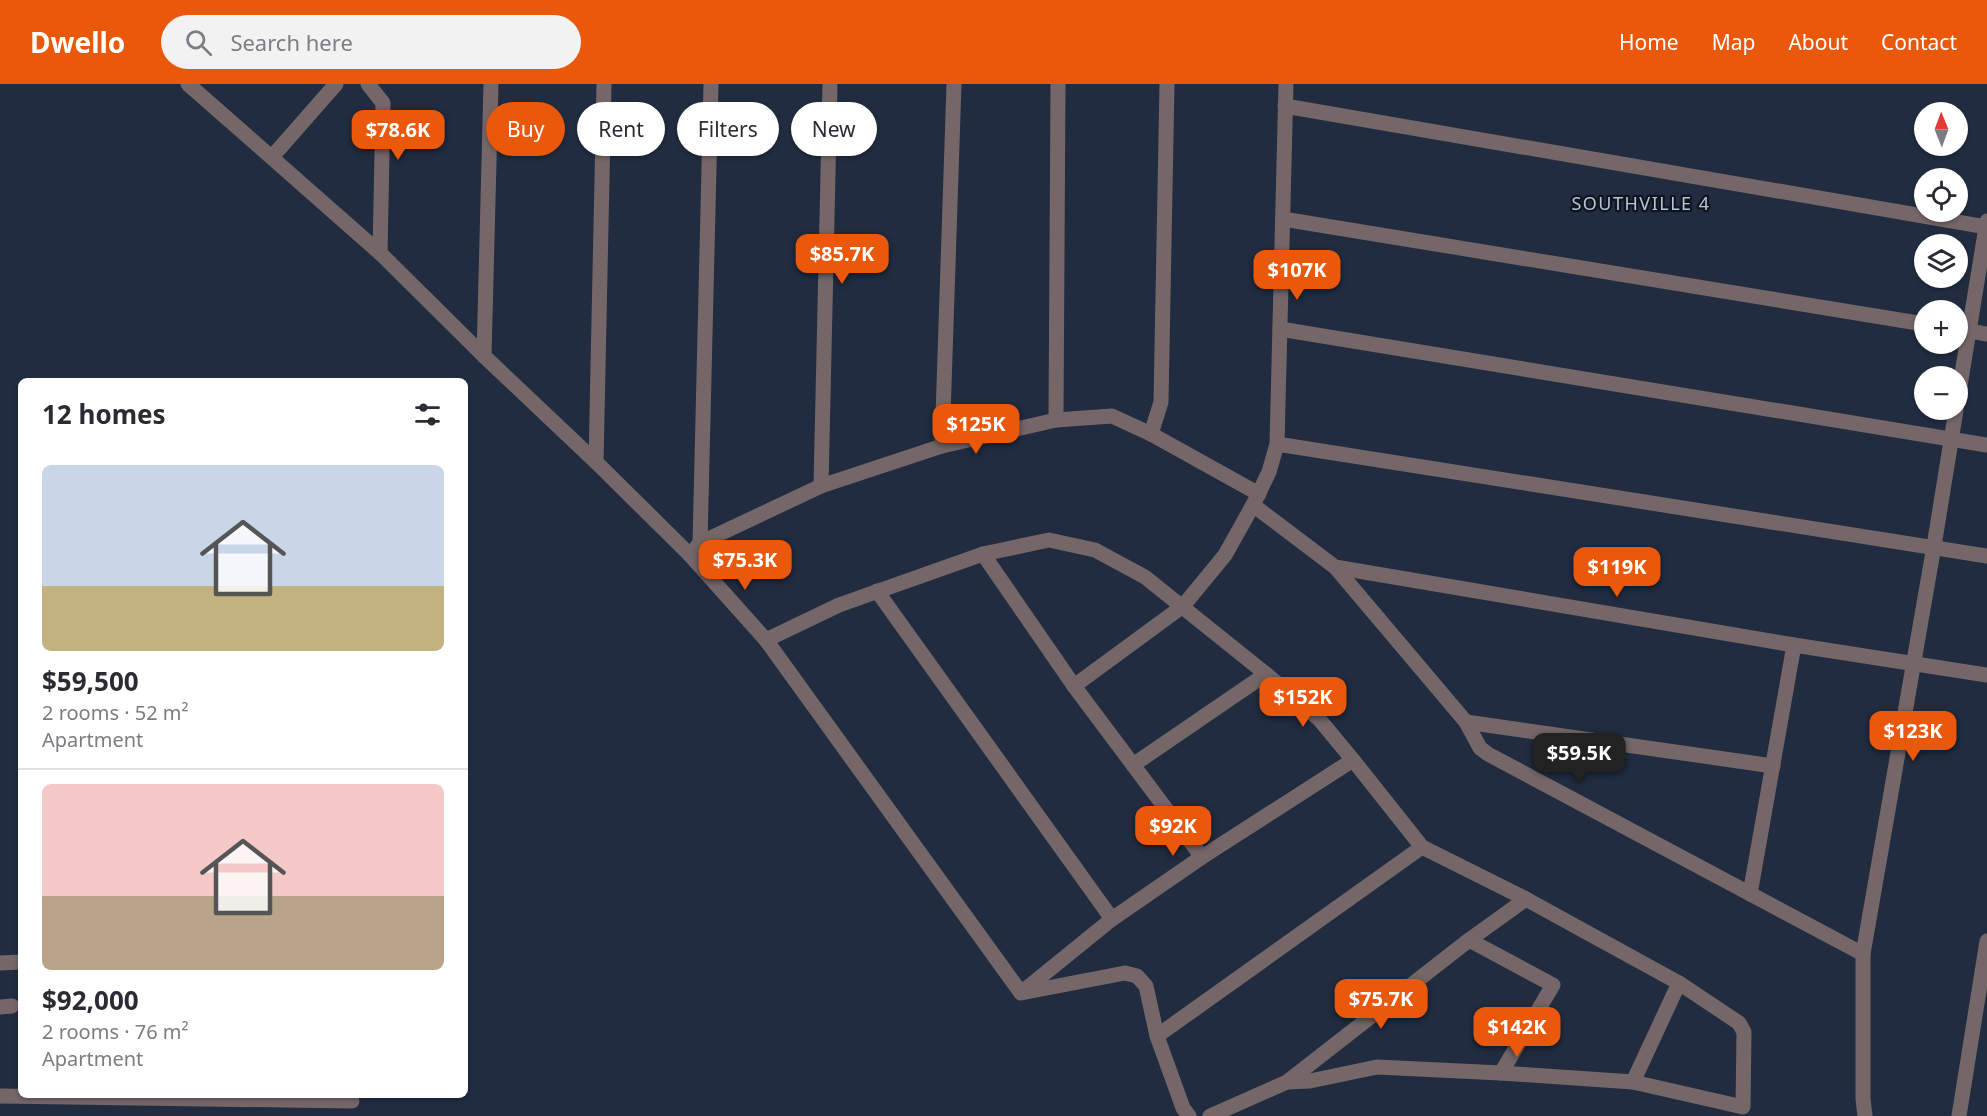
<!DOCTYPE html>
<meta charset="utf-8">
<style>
:root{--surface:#fff;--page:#f2f2f3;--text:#2b2b33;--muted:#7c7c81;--line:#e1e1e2;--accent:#ea580c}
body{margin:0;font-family:"Noto Sans",sans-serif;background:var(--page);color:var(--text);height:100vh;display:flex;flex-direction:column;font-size:22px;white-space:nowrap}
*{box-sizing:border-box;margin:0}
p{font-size:20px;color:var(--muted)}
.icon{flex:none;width:33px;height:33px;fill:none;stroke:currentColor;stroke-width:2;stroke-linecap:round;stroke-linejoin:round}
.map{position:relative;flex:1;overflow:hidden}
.side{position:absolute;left:18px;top:294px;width:450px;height:720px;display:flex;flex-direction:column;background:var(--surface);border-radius:9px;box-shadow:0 2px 4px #0004}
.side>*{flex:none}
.guide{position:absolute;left:486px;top:18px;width:570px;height:54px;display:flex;gap:12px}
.needle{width:39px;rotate:359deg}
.fabs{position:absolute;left:1914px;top:18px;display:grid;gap:12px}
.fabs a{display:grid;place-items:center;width:54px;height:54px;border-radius:50%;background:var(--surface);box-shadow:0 2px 4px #0004;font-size:30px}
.price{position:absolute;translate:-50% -51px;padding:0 14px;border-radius:12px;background:var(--accent);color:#fff;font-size:20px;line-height:39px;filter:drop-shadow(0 2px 3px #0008)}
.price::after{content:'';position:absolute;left:50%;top:36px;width:18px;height:14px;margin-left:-9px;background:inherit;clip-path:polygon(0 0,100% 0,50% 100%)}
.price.active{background:#222;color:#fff}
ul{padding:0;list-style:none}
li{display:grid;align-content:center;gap:12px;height:318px;padding:0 24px}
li+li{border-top:2px solid var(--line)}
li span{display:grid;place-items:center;height:186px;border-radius:9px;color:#555}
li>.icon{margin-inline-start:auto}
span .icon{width:108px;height:108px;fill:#fffc;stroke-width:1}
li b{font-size:26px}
h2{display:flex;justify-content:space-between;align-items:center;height:72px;padding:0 24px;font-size:26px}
.tag{padding:0 21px;border-radius:27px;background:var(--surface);box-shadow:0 2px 4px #0004;font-size:21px;line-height:54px}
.tag.active{background:var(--accent);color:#fff}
header{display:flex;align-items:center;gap:36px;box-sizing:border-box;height:84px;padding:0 30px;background:var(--accent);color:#fff}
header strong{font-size:28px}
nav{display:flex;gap:33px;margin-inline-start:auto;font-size:21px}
.search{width:420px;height:54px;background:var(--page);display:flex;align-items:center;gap:15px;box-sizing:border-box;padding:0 21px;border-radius:33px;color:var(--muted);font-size:22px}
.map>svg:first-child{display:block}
</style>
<header>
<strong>Dwello</strong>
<div class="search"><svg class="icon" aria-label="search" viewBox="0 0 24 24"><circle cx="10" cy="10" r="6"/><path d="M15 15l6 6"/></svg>Search here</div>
<nav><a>Home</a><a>Map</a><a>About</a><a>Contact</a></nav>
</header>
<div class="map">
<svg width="1987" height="1032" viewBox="0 0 1987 1032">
<rect width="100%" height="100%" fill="#212c40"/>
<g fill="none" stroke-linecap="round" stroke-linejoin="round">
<g stroke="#756768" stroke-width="15">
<polyline points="188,0 380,169 484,272 596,378 690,471 766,556 1021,909 1125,889 1137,892 1146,902 1157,952 1183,1024 1189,1032"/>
<polyline points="368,0 383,19 380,169"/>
<polyline points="1285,22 1987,143"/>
<polyline points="272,73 336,0"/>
<polyline points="1283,135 1924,240"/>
<polyline points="1280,245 1987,361"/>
<polyline points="1958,245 1987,250"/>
<polyline points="484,272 491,0"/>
<polyline points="1958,314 1987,137"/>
<polyline points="1056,336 1058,0"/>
<polyline points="1151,350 1161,318 1167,0"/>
<polyline points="1277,360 1987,472"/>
<polyline points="942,362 954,0"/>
<polyline points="596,378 604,0"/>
<polyline points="821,402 830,0"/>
<polyline points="1253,421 1335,483 1794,561 1987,591"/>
<polyline points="700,459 711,0"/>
<polyline points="983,470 1074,602 1202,773"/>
<polyline points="690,471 700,459 821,402 942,362 1056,336 1112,332 1151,350 1259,410"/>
<polyline points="1335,483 1466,638 1480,664 1488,670 1863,870"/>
<polyline points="877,507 1112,835"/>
<polyline points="766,556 839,521 983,470 1049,456 1095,466 1145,493 1266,590 1319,635 1353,676 1422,763 1526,815 1679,899 1739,939 1744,948 1743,1023 1633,998 1501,989 1377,983 1310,997 1287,998"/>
<polyline points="1074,602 1183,522 1225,471 1253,421 1269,388 1277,360 1286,0"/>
<polyline points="1466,638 1773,682"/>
<polyline points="1133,681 1266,590"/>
<polyline points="1750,810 1794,561"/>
<polyline points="1469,856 1553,901 1501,989"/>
<polyline points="0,879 21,878"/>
<polyline points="1022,908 1112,835 1202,773 1353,676"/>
<polyline points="0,923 12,922"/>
<polyline points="1157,952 1422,763"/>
<polyline points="1633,998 1679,899"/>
<polyline points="0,1012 352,1017"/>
<polyline points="1210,1032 1287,998 1469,856 1526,815"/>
<polyline points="1865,1032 1863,1015 1863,870 1934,462 1956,326"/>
<polyline points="1959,1032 1987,857"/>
</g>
</g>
<g text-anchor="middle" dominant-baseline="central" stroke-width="4.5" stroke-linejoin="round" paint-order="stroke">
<g font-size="18" letter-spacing="1.5" fill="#b6c4dd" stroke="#10151d">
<text x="1641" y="119">SOUTHVILLE 4</text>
</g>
</g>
</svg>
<div class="fabs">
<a><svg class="needle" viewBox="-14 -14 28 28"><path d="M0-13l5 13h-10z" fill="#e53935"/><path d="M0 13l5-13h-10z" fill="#7c7c81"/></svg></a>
<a><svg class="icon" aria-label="locate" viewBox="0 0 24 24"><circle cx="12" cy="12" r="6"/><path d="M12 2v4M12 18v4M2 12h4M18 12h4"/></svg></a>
<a><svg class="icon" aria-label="layers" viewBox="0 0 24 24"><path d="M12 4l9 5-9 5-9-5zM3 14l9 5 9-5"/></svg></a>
<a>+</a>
<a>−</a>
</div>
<b class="price" style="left:398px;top:77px">$78.6K</b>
<b class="price" style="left:842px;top:201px">$85.7K</b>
<b class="price" style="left:1297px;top:217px">$107K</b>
<b class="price" style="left:976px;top:371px">$125K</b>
<b class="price" style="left:745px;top:507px">$75.3K</b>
<b class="price" style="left:1617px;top:514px">$119K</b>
<b class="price" style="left:1303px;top:644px">$152K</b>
<b class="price" style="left:1913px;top:678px">$123K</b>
<b class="price active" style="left:1579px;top:700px">$59.5K</b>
<b class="price" style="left:1173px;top:773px">$92K</b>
<b class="price" style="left:1381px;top:946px">$75.7K</b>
<b class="price" style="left:1517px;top:974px">$142K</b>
<div class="guide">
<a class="tag active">Buy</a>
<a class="tag">Rent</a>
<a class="tag">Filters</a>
<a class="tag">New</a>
</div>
<section class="side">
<h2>12 homes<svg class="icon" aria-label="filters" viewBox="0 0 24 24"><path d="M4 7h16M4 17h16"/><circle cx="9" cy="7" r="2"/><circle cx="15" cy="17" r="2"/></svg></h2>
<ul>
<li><span style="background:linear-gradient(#c9d6e8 65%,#c2b280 0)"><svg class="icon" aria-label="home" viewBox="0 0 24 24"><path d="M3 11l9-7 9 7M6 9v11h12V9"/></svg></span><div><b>$59,500</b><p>2 rooms · 52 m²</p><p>Apartment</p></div></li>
<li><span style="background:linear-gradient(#f6c9c9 60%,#b9a48a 0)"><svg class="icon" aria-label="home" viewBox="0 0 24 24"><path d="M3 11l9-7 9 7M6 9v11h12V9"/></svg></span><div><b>$92,000</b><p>2 rooms · 76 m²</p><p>Apartment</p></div></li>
</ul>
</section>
</div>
